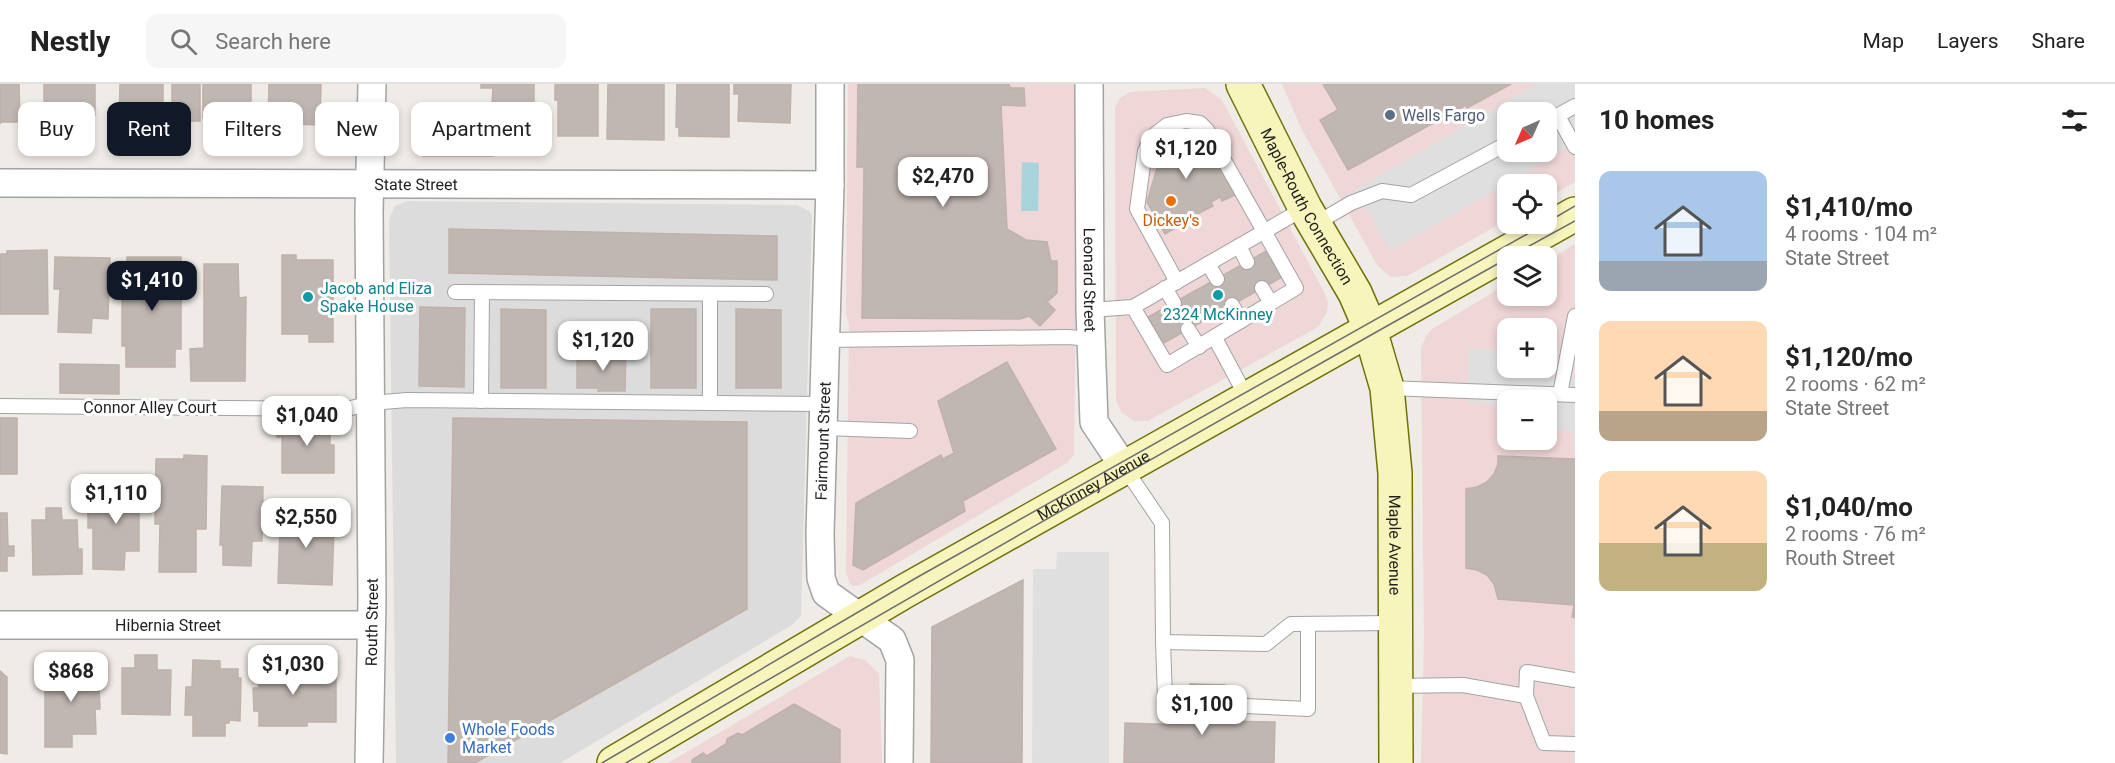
<!DOCTYPE html>
<meta charset="utf-8">
<style>
:root{--surface:#fff;--page:#f6f6f6;--text:#222;--muted:#767676;--line:#e0e0e0;--accent:#111827}
body{margin:0;font-family:Roboto,sans-serif;background:var(--page);color:var(--text);height:100vh;display:flex;flex-direction:column;font-size:22px;white-space:nowrap}
*{box-sizing:border-box;margin:0}
p{font-size:20px;color:var(--muted)}
.icon{flex:none;width:33px;height:33px;fill:none;stroke:currentColor;stroke-width:2;stroke-linecap:round;stroke-linejoin:round}
.map{position:relative;flex:1;overflow:hidden}
.panel{display:flex;flex-direction:column;background:var(--surface);width:540px}
.panel>*{flex:none}
.banner{position:absolute;left:18px;top:18px;width:570px;height:54px;display:flex;gap:12px}
.needle{width:39px;rotate:225deg}
.tools{position:absolute;left:1497px;top:18px;display:grid;gap:12px}
.tools a{display:grid;place-items:center;width:60px;height:60px;border-radius:12px;background:var(--surface);box-shadow:0 3px 9px #0003;font-size:30px}
.price{position:absolute;translate:-50% -51px;padding:0 14px;border-radius:12px;background:#fff;color:#222;font-size:20px;line-height:39px;filter:drop-shadow(0 2px 3px #0008)}
.price::after{content:'';position:absolute;left:50%;top:36px;width:18px;height:14px;margin-left:-9px;background:inherit;clip-path:polygon(0 0,100% 0,50% 100%)}
.price.current{background:var(--accent);color:#fff}
ul{padding:0;list-style:none}
li{display:flex;align-items:center;gap:18px;height:150px;padding:0 24px}
li span{display:grid;place-items:center;flex:none;width:168px;height:120px;border-radius:12px;color:#555}
li>.icon{margin-inline-start:auto}
span .icon{width:72px;height:72px;fill:#fffc;stroke-width:1}
li b{font-size:26px}
h2{display:flex;justify-content:space-between;align-items:center;height:72px;padding:0 24px;font-size:26px}
.pill{padding:0 21px;border-radius:12px;background:var(--surface);box-shadow:0 3px 9px #0003;font-size:21px;line-height:54px}
.pill.current{background:var(--accent);color:#fff}
header{display:flex;align-items:center;gap:36px;box-sizing:border-box;height:84px;padding:0 30px;background:var(--surface);border-bottom:2px solid var(--line)}
header strong{font-size:28px}
nav{display:flex;gap:33px;margin-inline-start:auto;font-size:21px}
.search{width:420px;height:54px;background:var(--page);display:flex;align-items:center;gap:15px;box-sizing:border-box;padding:0 21px;border-radius:12px;color:var(--muted);font-size:22px}
main{display:flex;flex:1;min-height:0}
.map>svg:first-child{display:block}
</style>
<header>
<strong>Nestly</strong>
<div class="search"><svg class="icon" aria-label="search" viewBox="0 0 24 24"><circle cx="10" cy="10" r="6"/><path d="M15 15l6 6"/></svg>Search here</div>
<nav><a>Map</a><a>Layers</a><a>Share</a></nav>
</header>
<main>
<div class="map">
<svg width="1575" height="679" viewBox="0 0 1575 679">
<rect width="100%" height="100%" fill="#efebe6"/>
<polygon fill="#dddcdc" points="408,117 797,121 809,127 812,132 801,532 792,541 560,679 396,679 389,135 395,122"/>
<g fill="#efd6d7" fill-rule="evenodd">
<polygon points="848,0 1078,0 1074,371 1067,379 860,501 854,502 850,500 846,488 849,240 846,230"/>
<path d="M1282,0H1575V98L1547,114L1546,100H1508L1507,136L1407,192L1391,193L1377,181L1301,44ZM1508,28H1546V68H1508Z"/>
<polygon points="1205,4 1222,16 1324,208 1328,218 1327,228 1318,243 1148,337 1134,337 1122,329 1116,317 1115,24 1120,14 1130,8"/>
<path d="M1575,160V679H1421L1424,553L1421,264L1426,252L1432,245L1507,200L1508,212H1546L1547,177ZM1508,244H1546V284H1508ZM1508,316H1546V356H1508Z"/>
<polygon points="850,572 865,576 879,590 882,679 668,679"/>
</g>
<g fill="#dfdfdf" fill-rule="evenodd">
<path d="M1536,0H1575V59L1391,167L1355,106ZM1508,28H1546V68H1508Z"/>
<polygon points="1468,265 1507,266 1508,284 1524,284 1524,286 1532,292 1575,294 1575,347 1547,345 1546,316 1508,316 1507,321 1468,319"/>
<polygon points="1057,468 1109,468 1109,679 1032,679 1033,485 1056,485"/>
</g>
<polygon fill="#a8d4db" points="1022,78 1039,79 1038,127 1021,127"/>
<g fill="#c0b7b2" stroke="#c0b1a9" stroke-width="1.5">
<polygon points="0,0 19,0 20,38 1,38 0,40"/>
<polygon points="44,0 95,0 95,31 44,30"/>
<polygon points="120,0 163,0 163,40 119,39"/>
<rect x="172" y="0" width="28" height="37"/>
<polygon points="203,0 251,0 251,43 224,43 224,34 203,34"/>
<polygon points="269,0 321,0 320,41 268,39"/>
<polygon points="481,0 534,0 534,20 492,19 493,4 481,4"/>
<polygon points="555,0 598,0 598,52 558,52 558,16 555,16"/>
<polygon points="608,0 664,0 664,56 607,55"/>
<polygon points="677,0 729,0 729,53 679,52 679,43 676,43"/>
<polygon points="734,0 791,0 790,39 738,37 739,10 734,10"/>
<polygon points="858,0 1009,0 1010,4 1024,4 1025,22 1001,21 1007,145 1026,156 1047,158 1051,177 1057,177 1057,209 1047,218 1055,226 1040,242 1029,232 1020,235 862,234 864,83 857,83"/>
<polygon points="1323,0 1511,0 1467,24 1466,21 1348,86 1320,36 1338,26"/>
<polygon points="422,21 494,21 493,72 423,72 423,36 418,36 418,27 422,27"/>
<polygon points="1188,44 1201,49 1235,111 1222,117 1220,113 1211,118 1213,122 1186,136 1184,133 1176,138 1179,142 1165,150 1147,118 1165,57"/>
<polygon points="449,145 777,152 777,196 449,189"/>
<polygon points="1270,165 1284,192 1162,260 1148,233"/>
<polygon points="47,166 48,230 0,230 0,170 7,170 7,167"/>
<polygon points="282,171 296,171 296,176 333,176 333,258 309,258 309,250 282,250"/>
<polygon points="55,173 110,174 108,235 92,234 91,249 58,248 60,205 54,205"/>
<polygon points="127,173 181,173 181,265 175,265 175,283 126,283 126,262 122,262 122,212 127,213"/>
<polygon points="204,180 238,180 239,214 246,213 245,297 191,297 190,265 204,264"/>
<polygon points="420,223 465,224 464,303 419,302"/>
<polygon points="501,225 546,226 546,304 501,304"/>
<rect x="651" y="225" width="45" height="79"/>
<polygon points="736,225 781,226 781,304 736,304"/>
<polygon points="598,268 626,269 625,307 598,307 598,304 577,304 577,275 598,276"/>
<polygon points="1007,278 1056,365 963,417 965,427 863,486 853,481 856,419 941,371 943,375 954,369 938,317"/>
<polygon points="60,280 119,281 119,310 60,309"/>
<rect x="0" y="334" width="17" height="56"/>
<polygon points="453,334 747,338 747,525 475,679 448,679"/>
<polygon points="288,335 330,335 330,361 334,361 334,389 282,389 282,353 277,353 277,341 288,341"/>
<polygon points="184,371 207,372 206,445 196,445 196,488 159,488 160,440 155,440 156,375 184,375"/>
<polygon points="1498,372 1575,375 1575,534 1572,533 1574,521 1498,515 1494,500 1487,491 1477,486 1466,484 1466,405 1477,403 1487,398 1494,390 1498,380"/>
<polygon points="112,395 139,395 139,467 125,467 124,486 93,485 93,444 88,444 88,424 94,424 94,414 112,414"/>
<polygon points="222,402 263,403 262,457 252,457 251,482 223,481 223,461 220,461"/>
<polygon points="46,424 61,424 62,436 77,436 78,465 82,465 82,490 33,491 32,436 46,436"/>
<polygon points="286,426 330,427 330,444 334,444 332,501 278,499 280,445 285,445"/>
<polygon points="0,429 7,429 8,462 14,462 14,472 7,472 7,487 0,487"/>
<polygon points="1023,496 1022,679 931,679 932,543"/>
<polygon points="135,571 157,571 157,586 171,586 170,631 122,630 122,584 135,584"/>
<polygon points="258,574 284,574 284,589 336,589 336,638 307,638 307,642 259,642 259,627 254,627 253,604 259,604"/>
<polygon points="193,576 220,577 220,585 238,585 238,594 241,594 240,637 229,636 229,639 225,639 225,652 193,652 193,631 185,631 186,603 192,603"/>
<polygon points="55,581 98,581 100,625 95,625 96,650 72,650 72,663 45,663 45,587 55,587"/>
<polygon points="0,587 7,593 7,670 0,669"/>
<polygon points="1190,600 1225,601 1225,637 1275,638 1274,679 1124,679 1125,639 1189,641"/>
<polygon points="794,620 840,646 840,679 692,679 692,676 703,669 707,672 726,660 727,655 738,649 742,651"/>
</g>
<g fill="none" stroke-linecap="round" stroke-linejoin="round">
<g stroke="#a3a3a3" stroke-width="16">
<g id="lane">
<polyline points="1558,32 1575,63"/>
<polyline points="1546,38 1575,22"/>
<polyline points="1315,140 1351,119 1382,107 1411,111 1508,59"/>
<polyline points="1239,162 1247,178"/>
<polyline points="1208,180 1217,195"/>
<polyline points="1165,204 1174,219"/>
<polyline points="1262,204 1271,219"/>
<polyline points="455,208 766,210"/>
<polyline points="1232,221 1241,237"/>
<polyline points="1133,223 1167,281 1296,204 1207,46 1200,39 1186,37 1167,41 1153,52 1145,67 1137,125 1177,198"/>
<polyline points="1090,226 1133,223 1305,124"/>
<polyline points="1188,245 1199,263"/>
<polyline points="1215,254 1247,314"/>
<polyline points="825,256 1068,253 1091,255"/>
<polyline points="1387,304 1575,311"/>
<polyline points="1560,310 1575,232"/>
<polyline points="481,317 482,208"/>
<polyline points="710,319 710,210"/>
<polyline points="0,322 347,325 371,319 407,316 824,320"/>
<polyline points="823,344 910,347"/>
<polyline points="1124,383 1162,439 1163,558 1266,560 1291,540 1395,539"/>
<polyline points="1163,558 1165,614 1175,621 1189,621"/>
<polyline points="1395,602 1463,601 1526,612 1527,588 1575,596"/>
<polyline points="1526,612 1544,659 1575,660"/>
<polyline points="1225,621 1308,625 1308,540"/>
</g>
</g>
<g stroke="#a3a3a3" stroke-width="30">
<g id="street">
<polyline points="830,0 830,101 820,450 821,494 826,509 892,556 900,576 899,679"/>
<path id="s1" d="M1089,0L1090,226L1094,338L1124,383"/>
<path id="s2" d="M0,99L830,101"/>
<path id="s3" d="M0,541H371"/>
<path id="s4" d="M369,679L372,515L369,128L372,0"/>
</g>
</g>
<g stroke="#6f720a" stroke-width="36">
<g id="secondary">
<path id="s5" d="M1243,0L1305,124L1355,209L1368,239L1387,304L1395,389L1396,679"/>
<path id="s6" d="M614,679L905,507L1575,130"/>
</g>
</g>
<use href="#lane" stroke="#fff" stroke-width="14"/>
<use href="#street" stroke="#fff" stroke-width="27"/>
<use href="#secondary" stroke="#f7f5bc" stroke-width="33"/>
<g stroke="#6d6d6d" stroke-width="1.5">
<polyline points="1546,139 1575,122"/>
<polyline points="1511,172 1575,137"/>
<polyline points="602,679 916,494 1545,140"/>
<path d="M626,679C918,507 1212,340 1508,174"/>
</g>
</g>
<circle fill="#5c6f8a" stroke="#fff" stroke-width="2" cx="1390" cy="31" r="6"/>
<circle fill="#e8710a" stroke="#fff" stroke-width="2" cx="1171" cy="117" r="6"/>
<g fill="#0f9aa8" stroke="#fff" stroke-width="2">
<circle cx="1218" cy="211" r="6"/>
<circle cx="308" cy="213" r="6"/>
</g>
<circle fill="#3f7fe0" stroke="#fff" stroke-width="2" cx="450" cy="654" r="6"/>
<g text-anchor="middle" dominant-baseline="central" stroke-width="6" stroke-linejoin="round" paint-order="stroke">
<g font-size="16" fill="#4e5e75" stroke="#fff" text-anchor="start">
<text x="1402" y="31">Wells Fargo</text>
</g>
<g font-size="16" fill="#1f1f1f" stroke="#fff">
<text stroke="none"><textPath href="#s2" startOffset="416">State Street</textPath></text>
<text stroke="none"><textPath href="#s5" startOffset="138">Maple-Routh Connection</textPath></text>
<text stroke="none"><textPath href="#s1" startOffset="196">Leonard Street</textPath></text>
<text x="150" y="323">Connor Alley Court</text>
<text transform="translate(823 357) rotate(-88)">Fairmount Street</text>
<text stroke="none"><textPath href="#s6" startOffset="554">McKinney Avenue</textPath></text>
<text stroke="none"><textPath href="#s5" startOffset="495">Maple Avenue</textPath></text>
<text stroke="none"><textPath href="#s4" startOffset="141">Routh Street</textPath></text>
<text stroke="none"><textPath href="#s3" startOffset="168">Hibernia Street</textPath></text>
</g>
<g font-size="16" fill="#c56008" stroke="#fff">
<text x="1171" y="136">Dickey's</text>
</g>
<g font-size="16" fill="#0d838f" stroke="#fff" text-anchor="start">
<text x="320" y="204">Jacob and Eliza<tspan x="320" dy="18">Spake House</tspan></text>
<text x="1218" y="230" text-anchor="middle">2324 McKinney</text>
</g>
<g font-size="16" fill="#366cbe" stroke="#fff" text-anchor="start">
<text x="462" y="645">Whole Foods<tspan x="462" dy="18">Market</tspan></text>
</g>
</g>
</svg>
<div class="tools">
<a><svg class="needle" viewBox="-14 -14 28 28"><path d="M0-13l5 13h-10z" fill="#e53935"/><path d="M0 13l5-13h-10z" fill="#767676"/></svg></a>
<a><svg class="icon" aria-label="locate" viewBox="0 0 24 24"><circle cx="12" cy="12" r="6"/><path d="M12 2v4M12 18v4M2 12h4M18 12h4"/></svg></a>
<a><svg class="icon" aria-label="layers" viewBox="0 0 24 24"><path d="M12 4l9 5-9 5-9-5zM3 14l9 5 9-5"/></svg></a>
<a>+</a>
<a>−</a>
</div>
<b class="price" style="left:1186px;top:96px">$1,120</b>
<b class="price" style="left:943px;top:124px">$2,470</b>
<b class="price current" style="left:152px;top:228px">$1,410</b>
<b class="price" style="left:603px;top:288px">$1,120</b>
<b class="price" style="left:307px;top:363px">$1,040</b>
<b class="price" style="left:116px;top:441px">$1,110</b>
<b class="price" style="left:306px;top:465px">$2,550</b>
<b class="price" style="left:293px;top:612px">$1,030</b>
<b class="price" style="left:71px;top:619px">$868</b>
<b class="price" style="left:1202px;top:652px">$1,100</b>
<div class="banner">
<a class="pill">Buy</a>
<a class="pill current">Rent</a>
<a class="pill">Filters</a>
<a class="pill">New</a>
<a class="pill">Apartment</a>
</div>
</div>
<section class="panel">
<h2>10 homes<svg class="icon" aria-label="filters" viewBox="0 0 24 24"><path d="M4 7h16M4 17h16"/><circle cx="9" cy="7" r="2"/><circle cx="15" cy="17" r="2"/></svg></h2>
<ul>
<li><span style="background:linear-gradient(#a9c7e8 75%,#9aa5b1 0)"><svg class="icon" aria-label="home" viewBox="0 0 24 24"><path d="M3 11l9-7 9 7M6 9v11h12V9"/></svg></span><div><b>$1,410/mo</b><p>4 rooms · 104 m²</p><p>State Street</p></div></li>
<li><span style="background:linear-gradient(#ffd9b3 75%,#b9a48a 0)"><svg class="icon" aria-label="home" viewBox="0 0 24 24"><path d="M3 11l9-7 9 7M6 9v11h12V9"/></svg></span><div><b>$1,120/mo</b><p>2 rooms · 62 m²</p><p>State Street</p></div></li>
<li><span style="background:linear-gradient(#ffd9b3 60%,#c2b280 0)"><svg class="icon" aria-label="home" viewBox="0 0 24 24"><path d="M3 11l9-7 9 7M6 9v11h12V9"/></svg></span><div><b>$1,040/mo</b><p>2 rooms · 76 m²</p><p>Routh Street</p></div></li>
</ul>
</section>
</main>
